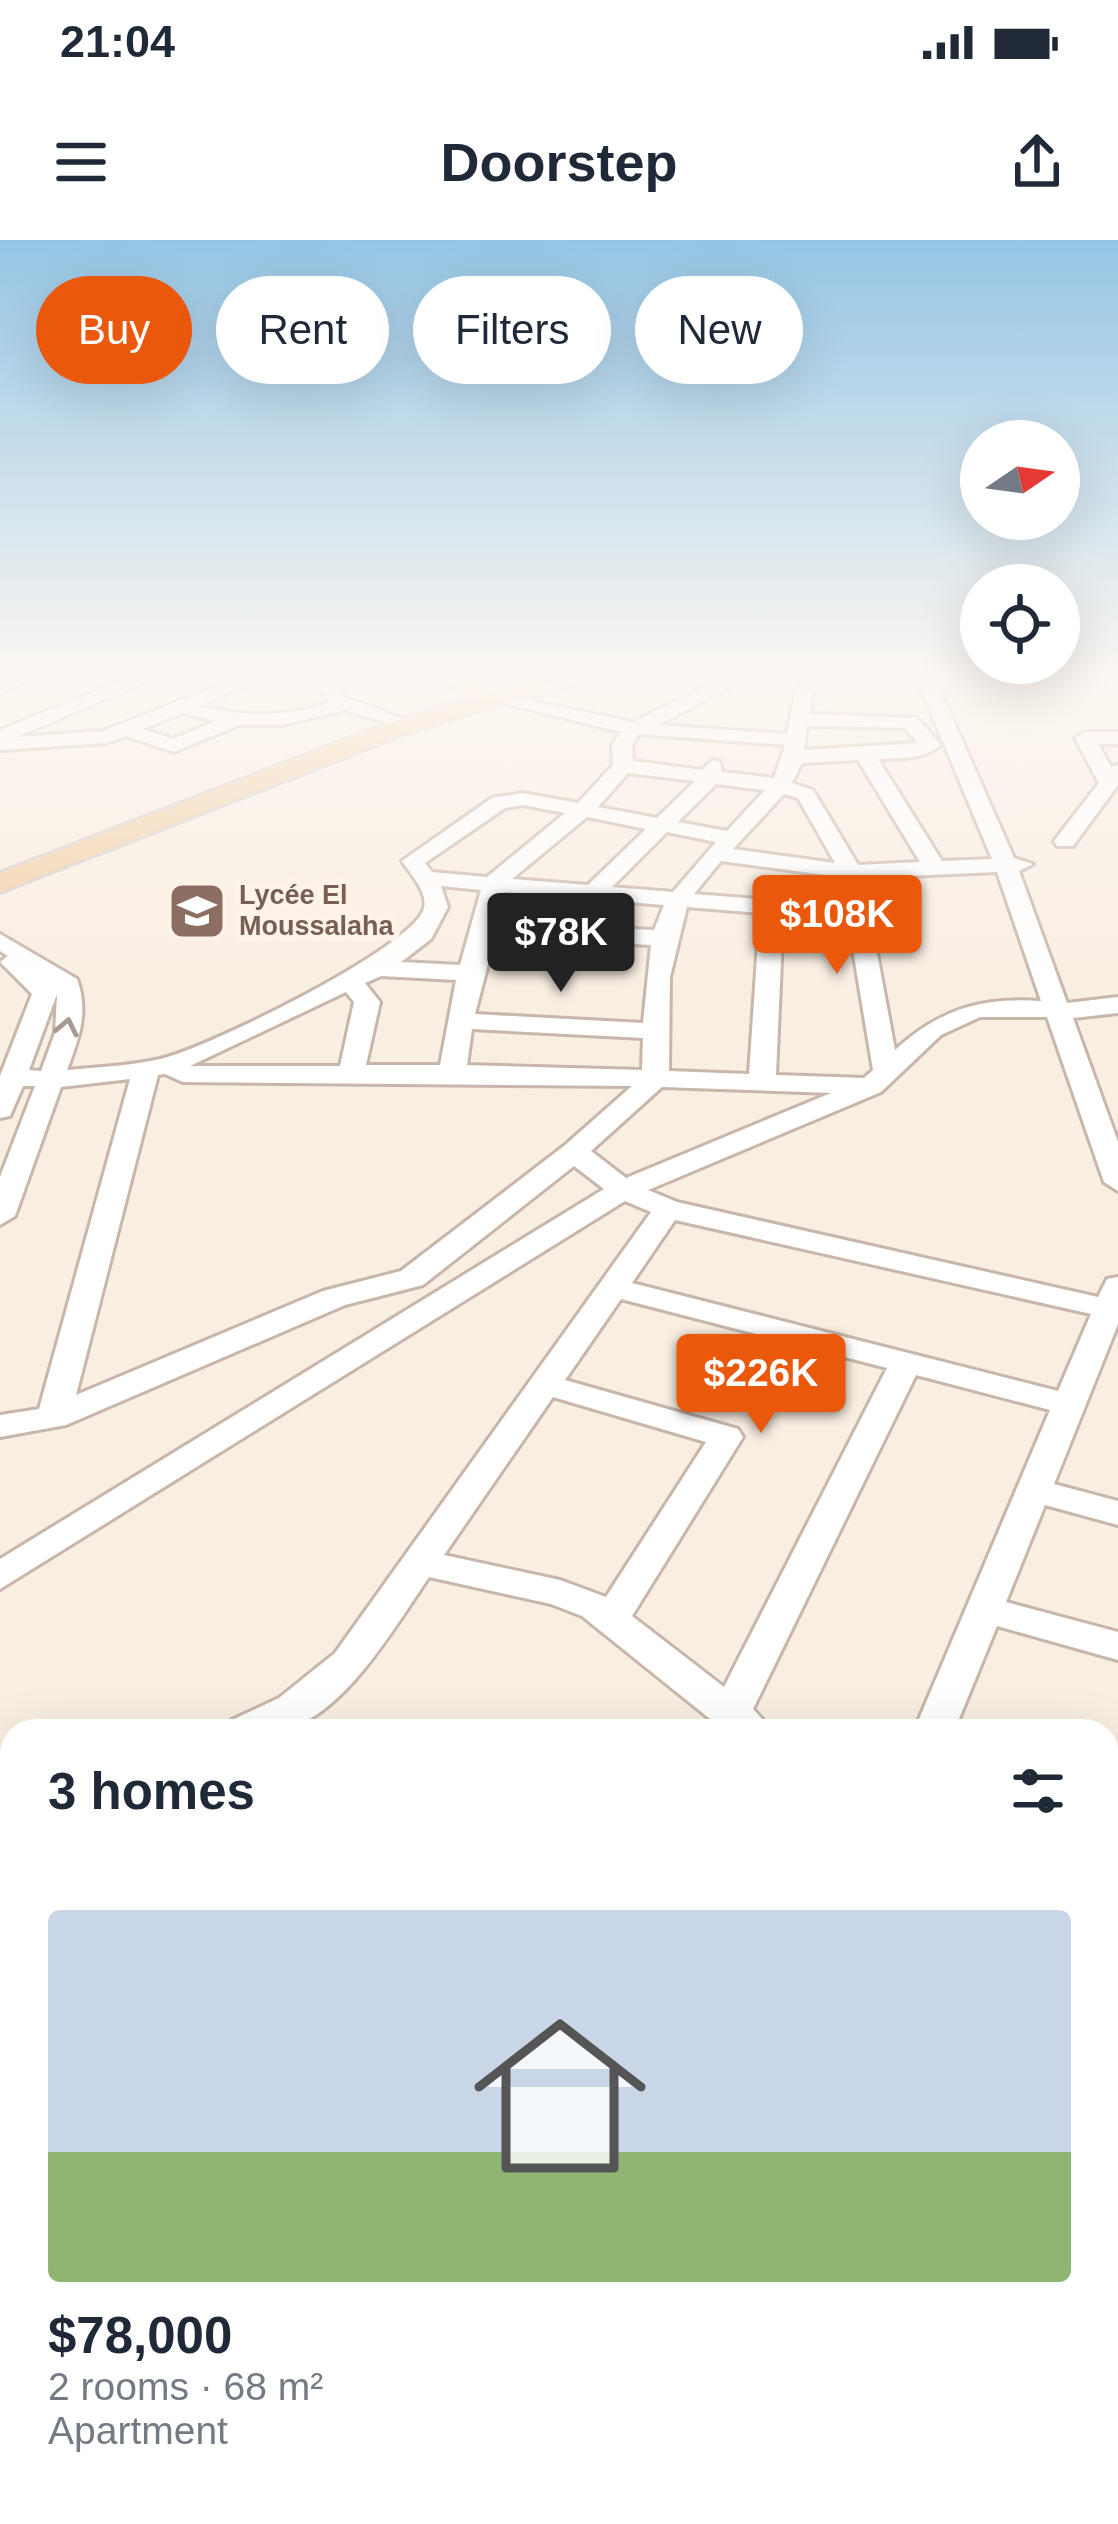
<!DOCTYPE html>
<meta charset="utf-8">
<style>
:root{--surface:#fff;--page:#f2f2f3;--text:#1f2937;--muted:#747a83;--accent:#ea580c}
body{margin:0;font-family:Helvetica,sans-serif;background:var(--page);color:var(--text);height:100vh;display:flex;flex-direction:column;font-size:45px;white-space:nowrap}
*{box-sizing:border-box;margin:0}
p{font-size:39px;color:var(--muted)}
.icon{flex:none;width:66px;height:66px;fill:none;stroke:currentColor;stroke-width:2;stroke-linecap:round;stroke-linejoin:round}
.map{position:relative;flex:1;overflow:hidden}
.details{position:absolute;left:0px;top:1479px;width:1119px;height:807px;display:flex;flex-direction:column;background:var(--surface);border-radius:36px 36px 0 0;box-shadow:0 12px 48px #0002}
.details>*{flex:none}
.hud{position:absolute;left:36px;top:36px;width:1047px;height:108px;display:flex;gap:24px}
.needle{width:78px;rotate:77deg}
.buttons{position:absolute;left:960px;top:180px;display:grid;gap:24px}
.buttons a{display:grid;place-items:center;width:120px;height:120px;border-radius:50%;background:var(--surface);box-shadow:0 12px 48px #0002;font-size:60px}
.price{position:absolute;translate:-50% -102px;padding:0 27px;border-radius:12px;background:var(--accent);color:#fff;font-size:39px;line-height:78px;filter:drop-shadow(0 3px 6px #0008)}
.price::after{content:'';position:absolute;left:50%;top:72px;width:36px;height:27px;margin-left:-18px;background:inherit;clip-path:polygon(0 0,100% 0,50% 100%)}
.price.active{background:#222;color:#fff}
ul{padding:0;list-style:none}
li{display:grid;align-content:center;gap:24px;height:636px;padding:0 48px}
li span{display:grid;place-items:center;height:372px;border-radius:12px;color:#555}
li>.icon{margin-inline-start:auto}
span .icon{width:216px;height:216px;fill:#fffc;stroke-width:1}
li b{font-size:51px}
h2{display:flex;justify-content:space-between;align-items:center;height:144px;padding:0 48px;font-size:51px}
.tag{padding:0 42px;border-radius:54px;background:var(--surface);box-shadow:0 12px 48px #0002;font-size:42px;line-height:108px}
.tag.active{background:var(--accent);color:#fff}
.status{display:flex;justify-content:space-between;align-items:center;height:84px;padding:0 60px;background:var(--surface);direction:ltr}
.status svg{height:33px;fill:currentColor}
header{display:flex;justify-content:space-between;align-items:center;height:156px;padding:0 48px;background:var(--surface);font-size:54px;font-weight:600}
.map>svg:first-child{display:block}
</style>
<div class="status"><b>21:04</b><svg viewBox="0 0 49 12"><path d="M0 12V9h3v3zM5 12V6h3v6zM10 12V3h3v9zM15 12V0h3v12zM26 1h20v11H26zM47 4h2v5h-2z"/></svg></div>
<header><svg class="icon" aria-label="menu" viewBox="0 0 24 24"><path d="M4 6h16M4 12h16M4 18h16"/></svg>Doorstep<svg class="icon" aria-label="share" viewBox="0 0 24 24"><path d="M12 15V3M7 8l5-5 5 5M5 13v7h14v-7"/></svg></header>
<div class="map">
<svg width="1118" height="2284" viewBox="0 0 1118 2284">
<rect width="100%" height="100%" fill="#f9eee2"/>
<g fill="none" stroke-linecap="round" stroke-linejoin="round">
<g stroke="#c8b6ab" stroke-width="6">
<g id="minor">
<polygon points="20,432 44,432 0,453 0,440"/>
<path d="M144,432H168L17,497L103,491L252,432H276L199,466C243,477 286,477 329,463L313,432H331L344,457L403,479L393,485L345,470L282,485H239L174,512L126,496L106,503L0,510V490ZM182,473L216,481L173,499L143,489Z"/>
<polygon points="580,432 609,432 531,457 522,451"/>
<path d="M736,432H759L658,485L787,494L795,453L809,432H828L813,453L809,474L917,478L941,505C923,520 900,518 878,519L942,621L992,619L914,432H932L1014,618L1033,624L1019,631L1067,763L1118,757V773L1073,778L1118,902V951L1104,942L1047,777H980L941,795L881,852L648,950L677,962L1098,1057L1107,1039L1118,1037V1084L1054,1244L1118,1261V1285L1045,1265L1006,1362L1118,1392V1420L997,1386L954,1491H914L1050,1170L916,1135L753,1469L773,1491H725L582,1376L551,1364L429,1337C395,1386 345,1475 282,1491C266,1495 243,1491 226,1491L232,1480L279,1458L335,1413L651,972L625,961L0,1349V1319L604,949L574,926L423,1045L345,1065L66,1185L0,1197V1175L39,1169L130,839L61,847L15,976L0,985V937L35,846H23L10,876L0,878V836L32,754L0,722L8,716L0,711V694L77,739C89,772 79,798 67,830C98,827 131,826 160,819C205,809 414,708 424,668C428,651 410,634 402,621L492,558L523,553L578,563L613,525L612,505L621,492L504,463V455L633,482ZM807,486L905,488L918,503L804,510ZM639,494L785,505L774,538L722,532L720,522L713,520L702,530L633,521L632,505ZM858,520L920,622L858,625L813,550L792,543L802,523ZM628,533L695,541L657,578L598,567ZM716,544L765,550L727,591L678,582ZM784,554L798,558L835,623L733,609ZM523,565L565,573L487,637L432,632L425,623L505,568ZM587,577L646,589L588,645L512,639ZM667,592L716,602L673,652L612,647ZM721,621L841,637L845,666L694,654ZM997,632L1041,761C982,757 940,769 895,810L863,638ZM441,646L481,650L460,725L401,722L431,699L448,667ZM504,652L664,665L654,690L499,683ZM687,667L760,673L749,834L669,831L670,737ZM783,675L848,680L873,830L864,838L776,835ZM495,697L651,705L643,783L475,774ZM381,736L456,740L440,825H366L380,762L365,743ZM346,752L354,762L340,826H190ZM57,754L55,793L41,831L29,830ZM472,789L643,798L642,830L467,825ZM165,834L183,842L632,846L564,906L401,1031L323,1051L76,1155L158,835ZM662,847L831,853L626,938L591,911ZM675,980L1091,1074L1058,1151L632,1043ZM621,1059L887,1128L724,1447L632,1376L743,1197L738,1189L565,1140ZM553,1157L706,1202L606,1357L560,1340L444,1315Z"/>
<polygon points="1118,492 1118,504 1098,504 1111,527 1118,525 1118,545 1073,606 1057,606 1054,601 1099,543 1075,498 1085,492"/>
<polygon points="12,1551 12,1583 0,1586 0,1554"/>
<polygon points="1118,1592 1118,1626 1107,1628 1107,1594"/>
<polygon points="12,2107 12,2161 0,2166 0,2112"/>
<rect x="501" y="2274" width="56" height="10"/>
</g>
</g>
<g stroke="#d6cfcd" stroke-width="6">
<path id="major" d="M479,432L537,437L543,451L404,494L0,652V633L386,484L468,459L451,449L464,435ZM498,442L518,447L493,452L479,447Z"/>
</g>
<use href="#minor" fill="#fff" fill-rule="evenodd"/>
<use href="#major" fill="#f1cda1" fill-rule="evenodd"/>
</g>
<defs><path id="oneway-chevron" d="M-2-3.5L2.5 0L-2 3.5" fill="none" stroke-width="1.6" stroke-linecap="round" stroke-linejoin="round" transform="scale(3)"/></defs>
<use stroke="#a89994" href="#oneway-chevron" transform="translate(67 787) rotate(-78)"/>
<linearGradient id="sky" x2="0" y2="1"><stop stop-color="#95c5e5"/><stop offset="0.58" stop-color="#fcf7f2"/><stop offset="1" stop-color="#fcf7f2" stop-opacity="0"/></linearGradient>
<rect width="1118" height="751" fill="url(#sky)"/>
<defs>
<g id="school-square" transform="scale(3)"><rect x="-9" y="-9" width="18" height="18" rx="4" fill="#8d6e63" stroke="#fdf3e8"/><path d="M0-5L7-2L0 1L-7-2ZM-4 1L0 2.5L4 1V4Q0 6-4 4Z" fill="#fff"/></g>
</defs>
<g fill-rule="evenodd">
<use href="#school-square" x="197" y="671"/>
</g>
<g text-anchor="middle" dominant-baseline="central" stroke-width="12" stroke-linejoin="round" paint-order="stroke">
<g font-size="27" font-weight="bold" fill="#785e54" stroke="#fdf3e8" text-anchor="start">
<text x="239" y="655">Lycée El<tspan x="239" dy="31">Moussalaha</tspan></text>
</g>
</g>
</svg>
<div class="buttons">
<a><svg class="needle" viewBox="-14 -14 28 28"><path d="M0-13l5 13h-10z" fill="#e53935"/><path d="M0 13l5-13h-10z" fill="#747a83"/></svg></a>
<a><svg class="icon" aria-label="locate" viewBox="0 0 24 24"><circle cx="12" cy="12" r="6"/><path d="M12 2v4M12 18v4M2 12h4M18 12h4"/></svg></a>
</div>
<b class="price" style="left:837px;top:737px">$108K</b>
<b class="price active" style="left:561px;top:755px">$78K</b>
<b class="price" style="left:761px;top:1196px">$226K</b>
<div class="hud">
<a class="tag active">Buy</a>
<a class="tag">Rent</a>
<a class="tag">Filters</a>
<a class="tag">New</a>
</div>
<section class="details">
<h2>3 homes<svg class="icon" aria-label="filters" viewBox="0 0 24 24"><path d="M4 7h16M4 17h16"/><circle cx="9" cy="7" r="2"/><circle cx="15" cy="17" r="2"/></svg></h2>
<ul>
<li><span style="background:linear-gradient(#c9d6e8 65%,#8fb573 0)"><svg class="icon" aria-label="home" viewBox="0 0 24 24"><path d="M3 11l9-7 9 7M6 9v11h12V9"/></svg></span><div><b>$78,000</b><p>2 rooms · 68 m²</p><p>Apartment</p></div></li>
</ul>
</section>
</div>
